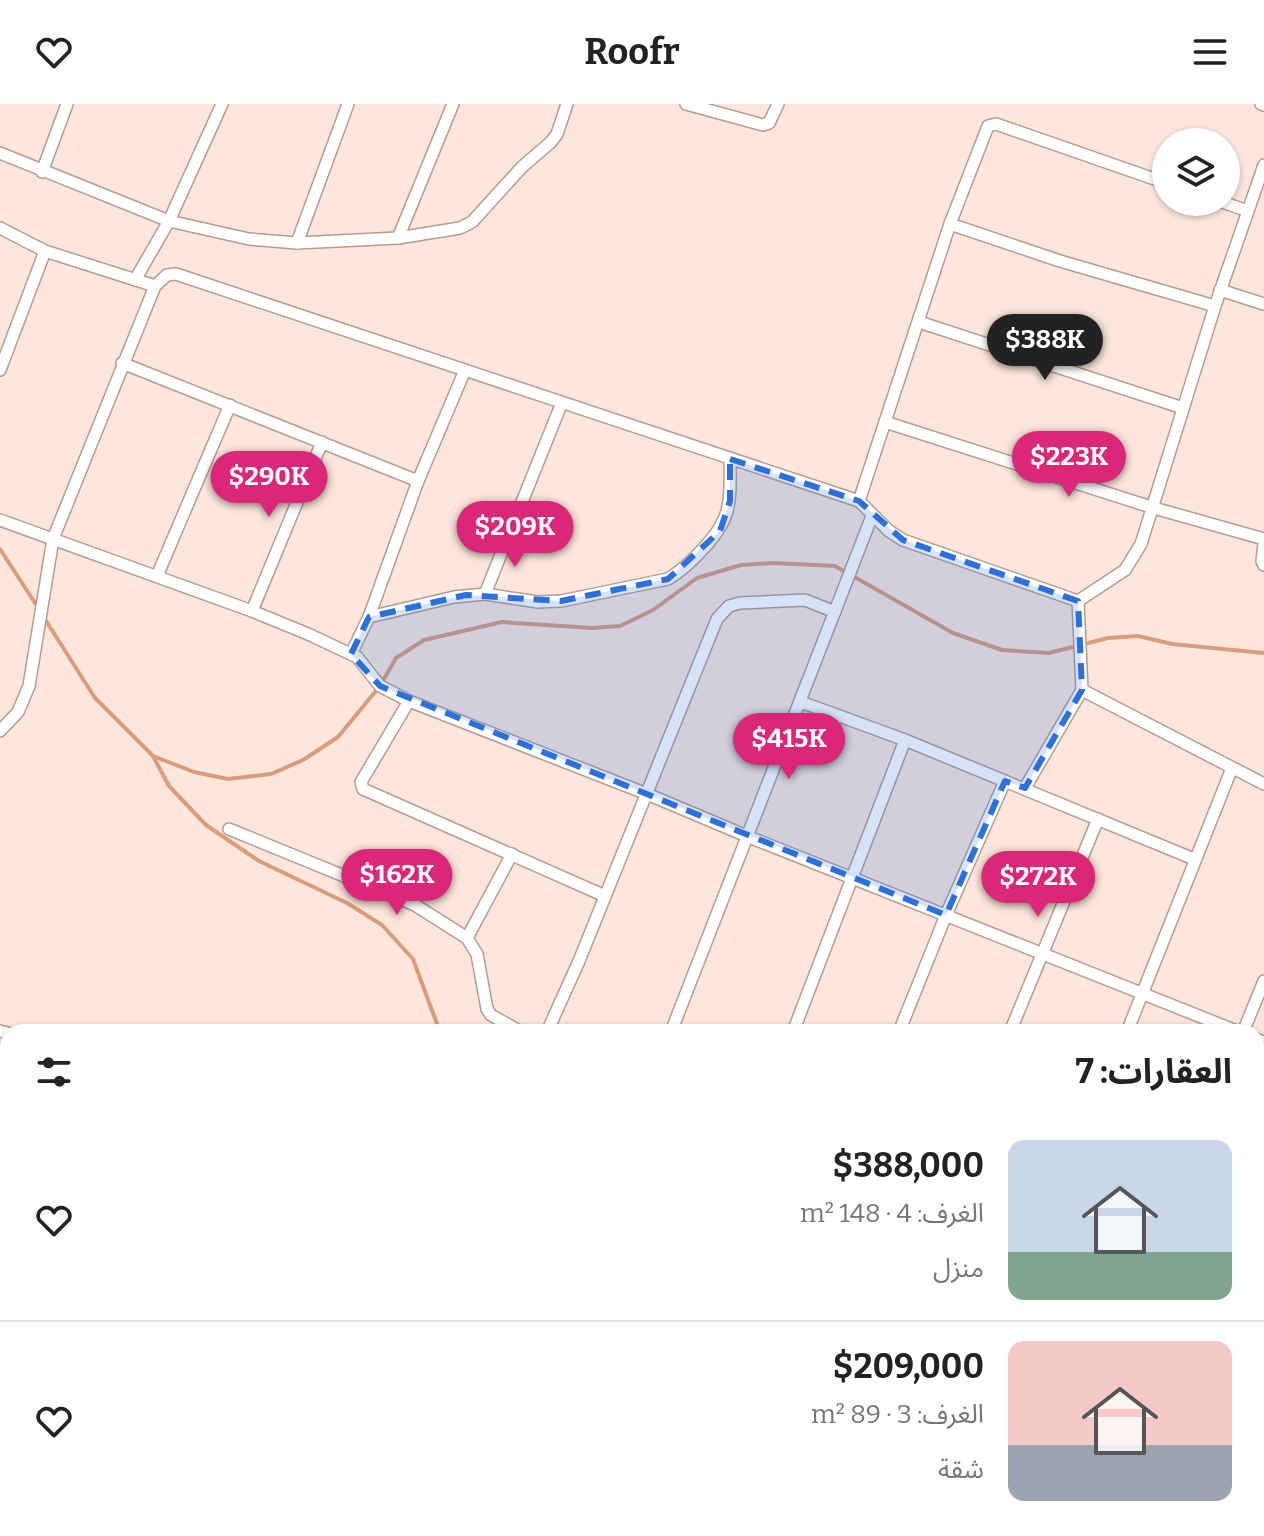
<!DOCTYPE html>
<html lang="ar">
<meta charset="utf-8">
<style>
:root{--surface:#fff;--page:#f6f6f6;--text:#222;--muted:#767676;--line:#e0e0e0;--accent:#db2777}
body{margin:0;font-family:Bitter,"Noto Sans Arabic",serif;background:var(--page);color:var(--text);direction:rtl;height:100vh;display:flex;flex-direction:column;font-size:30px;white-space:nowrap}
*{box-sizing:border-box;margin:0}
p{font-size:26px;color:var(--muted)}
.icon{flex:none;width:44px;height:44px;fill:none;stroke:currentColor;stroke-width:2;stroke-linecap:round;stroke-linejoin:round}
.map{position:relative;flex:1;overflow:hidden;direction:ltr}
.side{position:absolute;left:0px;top:920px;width:1264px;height:512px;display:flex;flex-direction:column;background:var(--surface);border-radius:24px 24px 0 0;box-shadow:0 2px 6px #0004;direction:rtl}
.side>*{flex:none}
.fabs{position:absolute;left:1152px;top:24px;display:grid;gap:16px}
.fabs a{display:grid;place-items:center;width:88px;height:88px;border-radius:50%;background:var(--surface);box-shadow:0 2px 6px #0004;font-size:40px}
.price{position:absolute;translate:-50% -68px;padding:0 18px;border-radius:28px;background:var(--accent);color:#fff;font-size:26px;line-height:52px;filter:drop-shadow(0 2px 4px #0008)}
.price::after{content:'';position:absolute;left:50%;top:48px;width:24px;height:18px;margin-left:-12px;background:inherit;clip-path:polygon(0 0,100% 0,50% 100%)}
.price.active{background:#222;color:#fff}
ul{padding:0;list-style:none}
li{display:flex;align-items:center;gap:24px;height:200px;padding:0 32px}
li+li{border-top:2px solid var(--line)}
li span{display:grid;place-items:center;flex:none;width:224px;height:160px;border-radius:16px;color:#555}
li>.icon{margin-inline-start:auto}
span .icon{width:96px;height:96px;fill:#fffc;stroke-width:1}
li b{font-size:34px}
h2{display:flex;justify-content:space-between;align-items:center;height:96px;padding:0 32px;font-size:34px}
header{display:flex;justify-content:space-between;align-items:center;height:104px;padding:0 32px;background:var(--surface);font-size:36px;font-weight:700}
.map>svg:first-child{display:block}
</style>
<header><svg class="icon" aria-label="menu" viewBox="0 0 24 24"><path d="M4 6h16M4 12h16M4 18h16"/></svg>Roofr<svg class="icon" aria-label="heart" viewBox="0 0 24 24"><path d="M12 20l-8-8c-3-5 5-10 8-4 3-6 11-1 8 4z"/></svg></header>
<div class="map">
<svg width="1264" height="1432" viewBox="0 0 1264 1432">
<rect width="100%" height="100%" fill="#fde7dc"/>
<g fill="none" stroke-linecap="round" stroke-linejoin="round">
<g stroke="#d99d7c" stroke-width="4">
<polyline points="0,445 39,505"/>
<polyline points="43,512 95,594 153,652 169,682 206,721 259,757 347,799 382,821 413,855 440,928"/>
<polyline points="153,652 194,668 228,675 271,670 303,656 338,633 380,582 396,554 424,536 502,518 592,524 620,522 653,506 697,474 741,461 774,459 835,462 953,529 1002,546 1049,549 1108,534 1138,532 1172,540 1264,549"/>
<polyline points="544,1424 547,1432"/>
</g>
<g stroke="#b69c8f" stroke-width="14">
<g id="minor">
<polyline points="686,0 763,21 769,19 778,0"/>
<polyline points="1261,0 1264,1"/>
<polyline points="0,49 169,117 249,135 297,139 398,134 460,124 472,118 522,63 551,38 557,30 567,0"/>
<polyline points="42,68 67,0"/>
<polyline points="1222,98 1248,107"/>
<polyline points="950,120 1060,157 1215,202"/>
<polyline points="0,124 45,147 155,182"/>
<polyline points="398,134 453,0"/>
<polyline points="297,139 348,0"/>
<polyline points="135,176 169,117 222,0"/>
<polyline points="1220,186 1264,200"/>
<polyline points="919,218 1183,304"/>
<polyline points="122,259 418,377"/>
<polyline points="0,266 45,147"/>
<polyline points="885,318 1154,404 1264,435"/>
<polyline points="0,416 252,507 308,530 357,553 380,582 409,597 647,690 749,733 1239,928"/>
<polyline points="1264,440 1262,457 1264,461"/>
<polyline points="157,472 230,301"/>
<path d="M485,490L538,498L561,497L668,475C681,467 691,458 701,447C733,414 730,399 730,355"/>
<polyline points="1078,497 903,436 889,427 859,397 950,120 988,22 996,20 1166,79"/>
<polyline points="1078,497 1125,466 1141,440 1215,202 1264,61"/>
<polyline points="1078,497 1082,586 1264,680"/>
<polyline points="252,507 322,338"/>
<polyline points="369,513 454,493 485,490 561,301"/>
<polyline points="351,550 369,513 418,377 465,266"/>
<polyline points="409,597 361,678 363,685 605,792"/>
<polyline points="801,598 905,636 1194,755"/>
<path d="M0,627L18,608L29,582L53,435L155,182L167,171L176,170C404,245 631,323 859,397"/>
<polyline points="1025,684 1082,586"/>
<polyline points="229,725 415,801 467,834 477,850 487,905 491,911 521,928"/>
<polyline points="467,834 512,750"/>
<polyline points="0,927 8,929"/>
<polyline points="547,928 579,857 717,515 729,502 740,499 805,496 835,508"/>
<polyline points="671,928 872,412"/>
<polyline points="793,928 905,636"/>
<polyline points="899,928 946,811 1005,677"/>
<polyline points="1010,928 1098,715"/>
<polyline points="1127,928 1232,664"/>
<polyline points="1243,928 1264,877"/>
<polyline points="1256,935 1264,938"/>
<polyline points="1256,1133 1264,1136"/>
<polyline points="0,1179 8,1175"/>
<polyline points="1256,1278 1264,1269"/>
<polyline points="1256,1344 1264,1351"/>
</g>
</g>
<use href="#minor" stroke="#fff" stroke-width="11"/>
</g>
<path fill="#2b70dc" fill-opacity="0.2" stroke="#2b70dc" stroke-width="6" stroke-dasharray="16 10" stroke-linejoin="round" d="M730,355L859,397L903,436L1078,497L1082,586L1025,684L1005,677L946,811L380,582L351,550L369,513L466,491L561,497L668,475L720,427L730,397Z"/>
</svg>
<div class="fabs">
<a><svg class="icon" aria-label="layers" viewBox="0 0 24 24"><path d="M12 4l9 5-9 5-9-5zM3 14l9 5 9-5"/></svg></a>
</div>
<b class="price active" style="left:1045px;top:278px">$388K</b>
<b class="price" style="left:1069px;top:395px">$223K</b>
<b class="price" style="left:269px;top:415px">$290K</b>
<b class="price" style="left:515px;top:465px">$209K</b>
<b class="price" style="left:789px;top:677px">$415K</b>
<b class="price" style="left:397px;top:813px">$162K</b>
<b class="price" style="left:1038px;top:815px">$272K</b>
<section class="side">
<h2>العقارات: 7<svg class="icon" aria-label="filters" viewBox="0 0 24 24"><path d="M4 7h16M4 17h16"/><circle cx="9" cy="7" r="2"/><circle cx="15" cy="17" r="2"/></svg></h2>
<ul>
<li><span style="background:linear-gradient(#c9d6e8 70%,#7fa58c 0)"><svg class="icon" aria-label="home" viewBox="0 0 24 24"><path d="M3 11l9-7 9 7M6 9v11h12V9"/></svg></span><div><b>$388,000</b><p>الغرف: 4 · 148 m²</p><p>منزل</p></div><svg class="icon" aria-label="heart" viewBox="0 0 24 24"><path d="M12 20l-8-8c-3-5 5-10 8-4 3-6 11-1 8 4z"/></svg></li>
<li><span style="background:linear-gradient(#f6c9c9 65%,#9aa5b1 0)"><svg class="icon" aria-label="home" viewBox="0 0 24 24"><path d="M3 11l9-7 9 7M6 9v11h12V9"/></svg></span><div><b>$209,000</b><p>الغرف: 3 · 89 m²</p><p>شقة</p></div><svg class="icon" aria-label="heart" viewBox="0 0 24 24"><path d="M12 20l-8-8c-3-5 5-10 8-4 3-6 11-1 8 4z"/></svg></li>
</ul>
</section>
</div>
